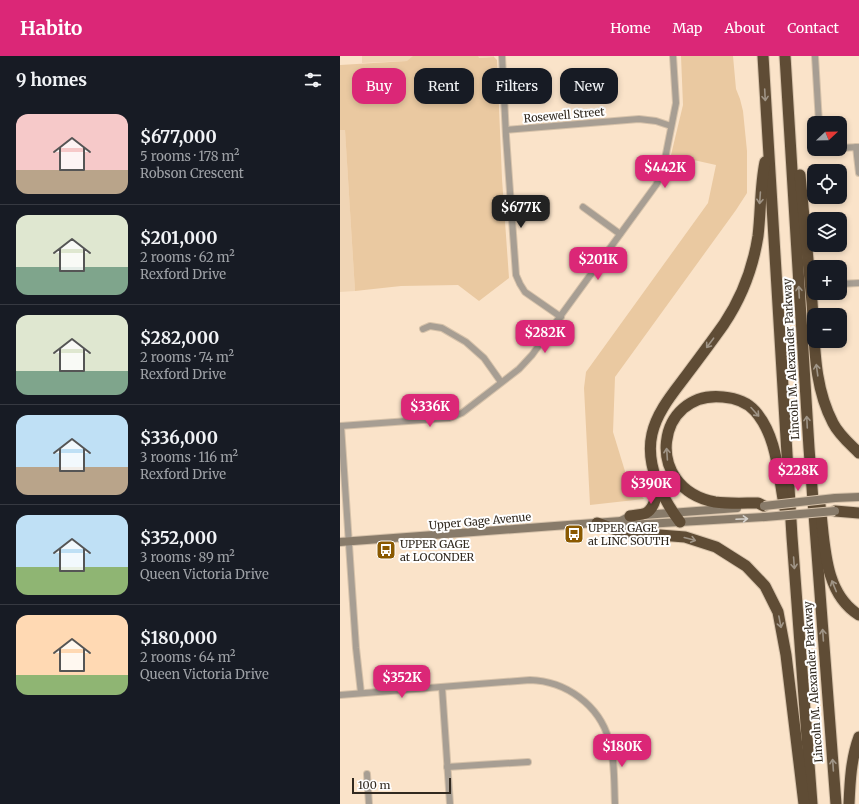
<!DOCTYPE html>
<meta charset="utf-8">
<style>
:root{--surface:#171b24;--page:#242831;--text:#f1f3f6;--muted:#9ea1a6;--line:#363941;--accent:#db2777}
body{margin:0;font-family:Merriweather,serif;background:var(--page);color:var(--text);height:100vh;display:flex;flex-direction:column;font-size:15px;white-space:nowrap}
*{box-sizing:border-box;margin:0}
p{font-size:13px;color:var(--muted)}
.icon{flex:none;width:22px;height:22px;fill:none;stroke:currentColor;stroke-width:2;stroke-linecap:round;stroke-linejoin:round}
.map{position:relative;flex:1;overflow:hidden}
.sheet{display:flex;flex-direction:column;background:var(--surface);width:340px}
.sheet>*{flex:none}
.hud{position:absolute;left:12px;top:12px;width:380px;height:36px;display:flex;gap:8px}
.needle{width:26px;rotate:68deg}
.fabs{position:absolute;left:467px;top:60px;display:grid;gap:8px}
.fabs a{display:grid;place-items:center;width:40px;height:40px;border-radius:8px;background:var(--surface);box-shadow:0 2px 6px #0003;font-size:20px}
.scale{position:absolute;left:12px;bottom:10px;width:99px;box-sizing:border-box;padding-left:4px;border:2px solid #31291f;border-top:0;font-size:11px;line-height:14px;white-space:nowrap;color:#31291f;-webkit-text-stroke:3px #fff;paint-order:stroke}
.price{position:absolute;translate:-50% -34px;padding:0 9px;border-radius:8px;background:var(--accent);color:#fff;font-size:13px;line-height:26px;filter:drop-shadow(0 1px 2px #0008)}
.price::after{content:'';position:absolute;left:50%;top:24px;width:12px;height:9px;margin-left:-6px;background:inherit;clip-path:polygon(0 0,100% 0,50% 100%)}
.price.current{background:#222;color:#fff}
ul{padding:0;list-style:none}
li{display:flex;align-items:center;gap:12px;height:100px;padding:0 16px}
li+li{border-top:1px solid var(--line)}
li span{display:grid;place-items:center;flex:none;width:112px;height:80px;border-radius:12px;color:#555}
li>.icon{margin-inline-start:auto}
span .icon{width:48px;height:48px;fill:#fffc;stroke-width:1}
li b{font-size:17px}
h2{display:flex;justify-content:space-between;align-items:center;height:48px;padding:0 16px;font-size:17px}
.tag{padding:0 14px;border-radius:12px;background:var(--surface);box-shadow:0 2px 6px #0003;font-size:14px;line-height:36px}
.tag.current{background:var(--accent);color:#fff}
header{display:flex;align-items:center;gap:24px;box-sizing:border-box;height:56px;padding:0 20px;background:var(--accent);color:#fff}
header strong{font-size:19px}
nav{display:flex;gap:22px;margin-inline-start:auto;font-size:14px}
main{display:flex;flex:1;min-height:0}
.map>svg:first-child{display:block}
</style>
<header>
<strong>Habito</strong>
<nav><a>Home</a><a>Map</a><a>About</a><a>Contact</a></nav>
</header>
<main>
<section class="sheet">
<h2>9 homes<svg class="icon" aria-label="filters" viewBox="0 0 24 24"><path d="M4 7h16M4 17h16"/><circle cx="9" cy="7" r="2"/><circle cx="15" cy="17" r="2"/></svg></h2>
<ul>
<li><span style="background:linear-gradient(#f6c9c9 70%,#b9a48a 0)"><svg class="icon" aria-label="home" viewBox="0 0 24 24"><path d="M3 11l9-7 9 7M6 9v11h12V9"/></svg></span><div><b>$677,000</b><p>5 rooms · 178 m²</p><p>Robson Crescent</p></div></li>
<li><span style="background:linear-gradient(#dfe7d0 65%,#7fa58c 0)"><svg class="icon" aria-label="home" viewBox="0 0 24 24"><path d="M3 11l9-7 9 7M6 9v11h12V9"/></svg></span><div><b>$201,000</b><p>2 rooms · 62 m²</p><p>Rexford Drive</p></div></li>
<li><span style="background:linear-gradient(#dfe7d0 70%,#7fa58c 0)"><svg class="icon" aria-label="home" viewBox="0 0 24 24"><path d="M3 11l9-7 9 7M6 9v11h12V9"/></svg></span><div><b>$282,000</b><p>2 rooms · 74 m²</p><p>Rexford Drive</p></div></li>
<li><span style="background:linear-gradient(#bfe0f5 65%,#b9a48a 0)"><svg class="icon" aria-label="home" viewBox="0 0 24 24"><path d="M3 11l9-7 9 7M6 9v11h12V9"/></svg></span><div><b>$336,000</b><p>3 rooms · 116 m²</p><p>Rexford Drive</p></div></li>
<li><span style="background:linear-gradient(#bfe0f5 65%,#8fb573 0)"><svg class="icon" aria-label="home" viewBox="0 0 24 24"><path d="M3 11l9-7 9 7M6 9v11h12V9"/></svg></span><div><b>$352,000</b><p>3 rooms · 89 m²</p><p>Queen Victoria Drive</p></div></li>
<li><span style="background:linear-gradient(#ffd9b3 75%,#8fb573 0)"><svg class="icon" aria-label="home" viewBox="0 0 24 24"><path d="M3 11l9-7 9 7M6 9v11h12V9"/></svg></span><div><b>$180,000</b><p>2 rooms · 64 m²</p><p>Queen Victoria Drive</p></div></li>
</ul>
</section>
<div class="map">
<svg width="519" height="748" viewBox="0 0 519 748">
<rect width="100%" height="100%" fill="#fae3c9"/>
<g fill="#f0d5b5">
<polygon points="22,0 154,0 154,1 22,7"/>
<polygon points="5,73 15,235 0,236 0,74"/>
</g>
<g fill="#eac9a1">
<polygon points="73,0 138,0 139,2 154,1 157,4 162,123 169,222 139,245 118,229 61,230 15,235 5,74 0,74 0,9 67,5"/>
<polygon points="341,0 393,0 396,33 400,43 403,55 407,95 407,137 396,154 275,321 273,376 288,425 304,443 250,449 244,332 246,316 368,147 376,109 331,99 343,49"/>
</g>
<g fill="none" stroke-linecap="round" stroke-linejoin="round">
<g stroke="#d6c2aa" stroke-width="8">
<g id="minor">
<polyline points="162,0 166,80 176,219 180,228 185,236 221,261"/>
<polyline points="475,0 479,67"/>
<polyline points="166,74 299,63 316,65 331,70"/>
<polyline points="516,91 519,117"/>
<polyline points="500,92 519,91"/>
<polyline points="488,93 495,93"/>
<polyline points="243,151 280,178"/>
<polyline points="500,228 519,227"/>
<polyline points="83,273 90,270 102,272 126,286 144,302 161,326"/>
<polyline points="0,370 109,362 122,357 179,313 192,299 316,129 322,118 336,47 333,0"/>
<polyline points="1,370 16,592 21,637"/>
<polyline points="102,631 110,748"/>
<path d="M0,639L190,624C226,625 259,649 269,684C275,703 274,728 275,748"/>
<polyline points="107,711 188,706"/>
<polyline points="27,718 29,748"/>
</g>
</g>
<g stroke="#d6c2aa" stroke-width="10">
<g id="secondary">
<polyline points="495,442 519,441"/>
<polyline points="281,465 289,469 425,461"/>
<polyline points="0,486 281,465 290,460 397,452"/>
</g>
</g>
<g stroke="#d6c2aa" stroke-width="13">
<g id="motorway">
<polyline points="423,0 452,481 472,748"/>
<polyline points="445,0 469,392 496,748"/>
<path d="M460,119C464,161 468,203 472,246C475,287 473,329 493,367C499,379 510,388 519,397"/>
<path d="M480,449C485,486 483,537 519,559"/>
<path d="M424,450L418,447C404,447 389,448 375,446C302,432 316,334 383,341C395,342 407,346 415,355C438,381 438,421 445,453"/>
<polyline points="495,455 519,457"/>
<path d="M290,460C295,459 301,459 306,457C315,452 317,438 318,428"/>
<path d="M340,466C322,442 305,409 312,378C317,355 334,336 348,317C360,301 372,285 384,268C402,241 413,212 418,180C421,155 420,130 425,106"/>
<polyline points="257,467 282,476 345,481 376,491 406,510 425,530 438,556 446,599 464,748"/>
<path d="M509,748C510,725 511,703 519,681"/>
</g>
</g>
<use href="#minor" stroke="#a79e93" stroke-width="6"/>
<use href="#secondary" stroke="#887b6a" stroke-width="8"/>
<use href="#motorway" stroke="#5f4c35" stroke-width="11"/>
<g stroke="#d6c2aa" stroke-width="10" stroke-linecap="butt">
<g id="secondary-bridge">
<polyline points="424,450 495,442"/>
<polyline points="425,461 495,455"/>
</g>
</g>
<use href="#secondary-bridge" stroke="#887b6a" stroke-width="8"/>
</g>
<defs><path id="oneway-shaft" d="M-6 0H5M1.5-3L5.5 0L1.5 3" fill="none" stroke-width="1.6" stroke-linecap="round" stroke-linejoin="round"/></defs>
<g stroke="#9f9486">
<use href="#oneway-shaft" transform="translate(425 39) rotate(87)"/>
<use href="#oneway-shaft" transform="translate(420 142) rotate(94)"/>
<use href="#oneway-shaft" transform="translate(459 236) rotate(-93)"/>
<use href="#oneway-shaft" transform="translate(370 287) rotate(127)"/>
<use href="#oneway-shaft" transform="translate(477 314) rotate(-98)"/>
<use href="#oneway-shaft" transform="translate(415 356) rotate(48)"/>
<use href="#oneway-shaft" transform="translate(467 366) rotate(-93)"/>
<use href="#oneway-shaft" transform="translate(327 398) rotate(-94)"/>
<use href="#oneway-shaft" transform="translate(350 483) rotate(15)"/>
<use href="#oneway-shaft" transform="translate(454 507) rotate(86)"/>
<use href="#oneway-shaft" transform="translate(494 530) rotate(-112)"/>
<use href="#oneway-shaft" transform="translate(440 566) rotate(79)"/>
<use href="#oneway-shaft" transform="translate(483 579) rotate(-94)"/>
<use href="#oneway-shaft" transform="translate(493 709) rotate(-94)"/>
</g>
<use stroke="#d5d1cb" href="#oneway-shaft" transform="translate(402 463) rotate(-3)"/>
<defs>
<g id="bus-square" transform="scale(1)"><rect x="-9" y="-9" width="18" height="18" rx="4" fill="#8a5900" stroke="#fff"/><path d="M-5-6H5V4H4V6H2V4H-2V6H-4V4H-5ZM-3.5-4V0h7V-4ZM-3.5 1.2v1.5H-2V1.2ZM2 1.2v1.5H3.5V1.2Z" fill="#fff"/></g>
</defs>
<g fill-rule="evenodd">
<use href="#bus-square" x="234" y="478"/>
<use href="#bus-square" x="46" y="494"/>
</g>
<g text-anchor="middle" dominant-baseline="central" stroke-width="4" stroke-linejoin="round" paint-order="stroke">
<g font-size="11" fill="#31291f" stroke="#fff">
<text transform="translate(224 59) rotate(-5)">Rosewell Street</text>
<text transform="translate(451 303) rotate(-93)">Lincoln M. Alexander Parkway</text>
<text transform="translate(140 465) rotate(-5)">Upper Gage Avenue</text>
<text transform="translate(473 626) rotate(-94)">Lincoln M. Alexander Parkway</text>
</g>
<g font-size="11" fill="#31291f" stroke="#fff" text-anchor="start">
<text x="248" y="472">UPPER GAGE<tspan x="248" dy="13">at LINC SOUTH</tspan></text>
<text x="60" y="488">UPPER GAGE<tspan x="60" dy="13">at LOCONDER</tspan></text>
</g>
</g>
</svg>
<div class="fabs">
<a><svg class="needle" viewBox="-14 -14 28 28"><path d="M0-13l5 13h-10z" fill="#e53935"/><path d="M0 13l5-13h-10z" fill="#9ea1a6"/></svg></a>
<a><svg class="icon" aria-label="locate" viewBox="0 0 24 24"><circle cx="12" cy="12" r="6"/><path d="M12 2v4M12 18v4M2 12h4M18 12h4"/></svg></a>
<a><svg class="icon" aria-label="layers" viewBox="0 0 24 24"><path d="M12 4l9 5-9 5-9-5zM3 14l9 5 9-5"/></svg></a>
<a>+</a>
<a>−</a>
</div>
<div class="scale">100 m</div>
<b class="price" style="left:325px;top:133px">$442K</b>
<b class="price current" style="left:181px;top:173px">$677K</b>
<b class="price" style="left:258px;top:225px">$201K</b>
<b class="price" style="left:205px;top:298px">$282K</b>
<b class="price" style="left:90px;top:372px">$336K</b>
<b class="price" style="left:458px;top:436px">$228K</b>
<b class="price" style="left:311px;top:449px">$390K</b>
<b class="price" style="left:62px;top:643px">$352K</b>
<b class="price" style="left:282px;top:712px">$180K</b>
<div class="hud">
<a class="tag current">Buy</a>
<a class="tag">Rent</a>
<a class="tag">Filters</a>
<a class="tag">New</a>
</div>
</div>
</main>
